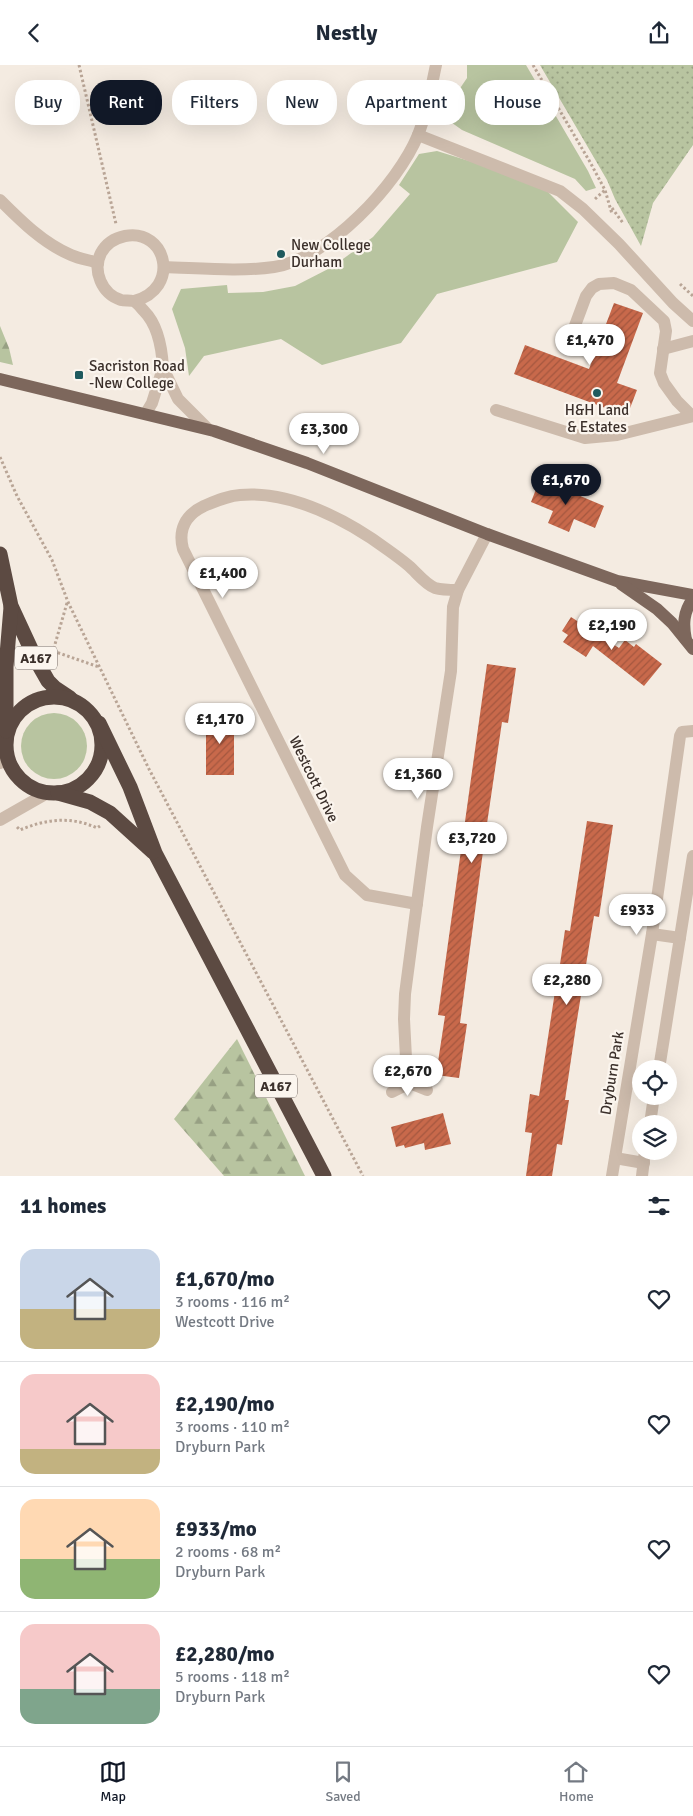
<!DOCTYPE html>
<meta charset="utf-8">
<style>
:root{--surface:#fff;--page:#f6f6f7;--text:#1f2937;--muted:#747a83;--line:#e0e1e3;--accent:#111827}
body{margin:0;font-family:Signika,sans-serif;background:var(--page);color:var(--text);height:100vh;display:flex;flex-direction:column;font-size:19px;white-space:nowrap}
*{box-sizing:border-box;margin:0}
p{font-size:16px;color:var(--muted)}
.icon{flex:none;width:28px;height:28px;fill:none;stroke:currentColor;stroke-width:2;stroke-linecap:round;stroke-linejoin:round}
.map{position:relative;height:1111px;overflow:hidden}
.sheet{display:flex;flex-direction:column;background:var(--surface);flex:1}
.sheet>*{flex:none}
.guide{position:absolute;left:15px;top:15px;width:664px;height:45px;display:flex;gap:10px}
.controls{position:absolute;left:632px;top:995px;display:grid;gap:10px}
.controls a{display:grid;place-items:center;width:45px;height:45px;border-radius:50%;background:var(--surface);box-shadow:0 5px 20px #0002;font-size:25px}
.price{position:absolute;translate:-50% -42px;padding:0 11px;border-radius:18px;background:#fff;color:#222;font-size:16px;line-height:32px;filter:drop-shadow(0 1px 2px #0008)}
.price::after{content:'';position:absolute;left:50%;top:30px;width:15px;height:11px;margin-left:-8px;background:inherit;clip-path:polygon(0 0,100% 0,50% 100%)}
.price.selected{background:var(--accent);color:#fff}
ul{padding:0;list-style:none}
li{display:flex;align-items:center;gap:15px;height:125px;padding:0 20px}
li+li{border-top:1px solid var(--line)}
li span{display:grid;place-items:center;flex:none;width:140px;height:100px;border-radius:15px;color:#555}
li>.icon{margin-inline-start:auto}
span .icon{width:60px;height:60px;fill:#fffc;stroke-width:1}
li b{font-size:21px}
h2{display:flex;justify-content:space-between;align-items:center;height:60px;padding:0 20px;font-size:21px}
.pill{padding:0 18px;border-radius:20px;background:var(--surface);box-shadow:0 5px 20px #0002;font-size:18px;line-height:45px}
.pill.selected{background:var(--accent);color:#fff}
header{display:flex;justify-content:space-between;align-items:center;height:65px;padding:0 20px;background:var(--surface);font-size:22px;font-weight:800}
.menu{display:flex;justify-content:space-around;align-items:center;height:70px;border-top:1px solid var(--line);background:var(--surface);font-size:14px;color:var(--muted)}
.menu a{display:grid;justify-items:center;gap:2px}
.menu .selected{color:var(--accent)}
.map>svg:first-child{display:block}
</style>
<header><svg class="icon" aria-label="back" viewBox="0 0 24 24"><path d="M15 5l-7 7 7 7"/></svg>Nestly<svg class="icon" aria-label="share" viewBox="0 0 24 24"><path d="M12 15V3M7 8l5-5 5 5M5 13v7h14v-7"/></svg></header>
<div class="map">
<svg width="693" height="1111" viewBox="0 0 693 1111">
<defs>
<pattern id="forest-firs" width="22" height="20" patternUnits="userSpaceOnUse" patternTransform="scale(1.25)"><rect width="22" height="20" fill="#b8c4a0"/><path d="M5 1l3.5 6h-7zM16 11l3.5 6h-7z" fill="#97a083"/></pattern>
<pattern id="park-dots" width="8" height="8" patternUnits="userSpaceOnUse" patternTransform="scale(1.25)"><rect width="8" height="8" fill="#b8c4a0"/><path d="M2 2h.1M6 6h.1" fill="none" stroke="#97a083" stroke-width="1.8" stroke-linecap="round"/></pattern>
<pattern id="building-hatch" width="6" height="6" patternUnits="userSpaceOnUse" patternTransform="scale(1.25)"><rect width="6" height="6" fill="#c8694b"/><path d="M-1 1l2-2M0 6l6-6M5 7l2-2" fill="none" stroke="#a4573f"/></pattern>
</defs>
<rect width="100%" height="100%" fill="#f4ebe1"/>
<g fill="#b8c4a0">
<polygon points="467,0 526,0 588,106 596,123 586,126 575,114 462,65 448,55 448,41 467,13"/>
<polygon points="437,86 495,104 548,127 578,157 557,197 437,229 401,278 322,300 281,274 204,291 189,311 185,283 172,244 181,224 227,220 228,228 263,227 295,221 332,202 373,172 410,129 399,120 419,89"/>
<circle cx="54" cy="681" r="33"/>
</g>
<g fill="url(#forest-firs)">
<polygon points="0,261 9,283 13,300 0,297"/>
<polygon points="237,974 305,1111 224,1111 174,1054"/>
</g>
<polygon fill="url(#park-dots)" points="540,0 693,0 693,80 653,138 641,181 615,134 607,115"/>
<g fill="url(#building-hatch)">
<polygon points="614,238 643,248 617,318 637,325 627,351 514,309 525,280 589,304"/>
<polygon points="540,414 604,441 595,463 574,454 569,467 548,458 553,446 531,437"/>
<polygon points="571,552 619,583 625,575 634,582 636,579 662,599 644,621 593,581 586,592 563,577 568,570 562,566"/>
<polygon points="487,599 516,603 508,658 502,657 484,779 460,958 467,959 459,1013 436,1010 445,951 438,950"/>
<rect x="206" y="650" width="28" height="60"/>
<polygon points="587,756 613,760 599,852 594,851 576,961 565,1035 569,1035 562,1080 557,1079 552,1111 526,1111 532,1068 525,1067 530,1029 539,1031 556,920 557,920 565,865 570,866"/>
<polygon points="443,1048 451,1079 425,1085 424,1078 405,1083 404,1080 396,1082 391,1062"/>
</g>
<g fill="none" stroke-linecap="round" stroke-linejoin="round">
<g stroke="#b9a596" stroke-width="3" stroke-dasharray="2.5 2.5" stroke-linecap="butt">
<polyline points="79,0 116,159"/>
<polyline points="533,0 590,97 605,125 612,149"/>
<polyline points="595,134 605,125"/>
<polyline points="612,143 623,158"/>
<polyline points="680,219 693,231"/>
<polyline points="0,392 17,431 52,495 68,537 149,704 363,1111"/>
<polyline points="67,538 53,586 99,602"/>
<path d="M17,762L20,765C46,754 71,751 97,763L100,761"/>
</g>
<g stroke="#cdbbac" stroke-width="12">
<polyline points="418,70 560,126 583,144 619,179 673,238 693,256"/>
<path d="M0,135C21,156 43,178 71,190C80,194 89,195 98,198"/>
<path d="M164,202C198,203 241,207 274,202C328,194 398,119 418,70C427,48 431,23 436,0"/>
<path d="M134,236C181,224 167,163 125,171C115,173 106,179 101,188C92,206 102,229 121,235C125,236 129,235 133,236C137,237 141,243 144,246C158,260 162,284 163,303"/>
<polyline points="567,282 586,231 592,223 599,219 614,218 631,225 664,256 666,266 660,308 664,318 677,336 692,351"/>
<polyline points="663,284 693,276"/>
<polyline points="496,345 585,373 617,370 693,351"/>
<polyline points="146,348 152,338 163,303 178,334 208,364"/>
<polyline points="0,698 7,684"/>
<polyline points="0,755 49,727"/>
<path d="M417,839L367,830L345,810L183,484C178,465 185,450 204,441C216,436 227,431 240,430C291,425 349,456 388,485C395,490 402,495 409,501C417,508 425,519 435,523C442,525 451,525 458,525"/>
<polyline points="652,869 680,873"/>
<polyline points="659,1004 693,791"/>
<polyline points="407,1013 412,1019 427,1025"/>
<polyline points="392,1027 402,1022 407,1013 404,954 405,929 427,762 451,606 453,542 458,525 487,469"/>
<polyline points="650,1059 654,1031"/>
<polyline points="615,1093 644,1098"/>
<polyline points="612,1111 652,869 680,671 682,667 693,666"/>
<polyline points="642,1111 645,1086"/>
</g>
<g stroke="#7d675c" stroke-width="12">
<polyline points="0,314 214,366 307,398 487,469 617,516 693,530"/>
<polyline points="621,519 657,544 672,558 693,584"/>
<path d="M686,575C683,560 683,547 693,534"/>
</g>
<g stroke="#5c4a42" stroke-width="15">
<polyline points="0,489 11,541 36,595 48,616 55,623 70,633"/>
<circle cx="54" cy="680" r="48"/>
<polyline points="99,658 130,722 155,788 324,1111"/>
<polyline points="6,666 6,602 11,542"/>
<polyline points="58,728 90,737 110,748 153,787"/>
</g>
</g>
<g fill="#1f5a5e" stroke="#fbf5ee" stroke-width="2">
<circle cx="281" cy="189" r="5"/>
<rect x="74" y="305" width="10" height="10" rx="2.5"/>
<circle cx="597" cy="328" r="5"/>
</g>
<g text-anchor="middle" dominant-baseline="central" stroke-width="4.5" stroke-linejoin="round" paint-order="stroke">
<g fill="#fbf5ee" stroke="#756b66" stroke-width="1">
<rect x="15" y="581.5" width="42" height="23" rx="4"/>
<rect x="255" y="1009.5" width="42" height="23" rx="4"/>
</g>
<g font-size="14" font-weight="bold" fill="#3b302b">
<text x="36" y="593">A167</text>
<text x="276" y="1021">A167</text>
</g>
<g font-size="15" fill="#3b302b" stroke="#fbf5ee" text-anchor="start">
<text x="291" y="180">New College<tspan x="291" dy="17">Durham</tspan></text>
<text x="89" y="301">Sacriston Road<tspan x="89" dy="17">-New College</tspan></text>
<text x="597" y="345" text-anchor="middle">H&amp;H Land<tspan x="597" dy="17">&amp; Estates</tspan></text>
</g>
<g font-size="15" fill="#3b302b" stroke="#fbf5ee">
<text transform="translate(314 714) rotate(64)">Westcott Drive</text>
<text transform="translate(612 1008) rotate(-81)">Dryburn Park</text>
</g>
</g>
</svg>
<div class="controls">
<a><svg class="icon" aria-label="locate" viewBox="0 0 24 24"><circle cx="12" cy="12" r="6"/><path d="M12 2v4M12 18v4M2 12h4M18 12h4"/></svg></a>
<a><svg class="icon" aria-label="layers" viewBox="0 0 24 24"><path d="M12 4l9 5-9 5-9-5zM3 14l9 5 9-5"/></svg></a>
</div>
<b class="price" style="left:590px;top:301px">£1,470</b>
<b class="price" style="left:324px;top:390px">£3,300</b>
<b class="price selected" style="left:566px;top:441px">£1,670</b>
<b class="price" style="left:223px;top:534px">£1,400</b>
<b class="price" style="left:612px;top:586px">£2,190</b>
<b class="price" style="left:220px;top:680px">£1,170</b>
<b class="price" style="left:418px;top:735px">£1,360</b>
<b class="price" style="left:472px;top:799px">£3,720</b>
<b class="price" style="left:637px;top:871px">£933</b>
<b class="price" style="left:567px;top:941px">£2,280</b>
<b class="price" style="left:408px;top:1032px">£2,670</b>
<div class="guide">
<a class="pill">Buy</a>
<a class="pill selected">Rent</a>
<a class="pill">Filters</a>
<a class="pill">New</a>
<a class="pill">Apartment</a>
<a class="pill">House</a>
</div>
</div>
<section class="sheet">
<h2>11 homes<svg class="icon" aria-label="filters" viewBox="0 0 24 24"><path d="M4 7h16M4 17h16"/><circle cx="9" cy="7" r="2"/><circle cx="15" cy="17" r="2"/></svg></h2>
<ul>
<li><span style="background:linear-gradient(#c9d6e8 60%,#c2b280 0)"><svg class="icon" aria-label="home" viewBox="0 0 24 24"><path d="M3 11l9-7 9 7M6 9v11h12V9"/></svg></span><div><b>£1,670/mo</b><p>3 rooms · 116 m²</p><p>Westcott Drive</p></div><svg class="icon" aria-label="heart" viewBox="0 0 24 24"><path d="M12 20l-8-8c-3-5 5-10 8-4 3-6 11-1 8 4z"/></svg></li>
<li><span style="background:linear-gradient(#f6c9c9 75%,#c2b280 0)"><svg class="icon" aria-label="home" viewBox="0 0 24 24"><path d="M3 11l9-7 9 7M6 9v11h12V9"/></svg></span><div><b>£2,190/mo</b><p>3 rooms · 110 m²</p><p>Dryburn Park</p></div><svg class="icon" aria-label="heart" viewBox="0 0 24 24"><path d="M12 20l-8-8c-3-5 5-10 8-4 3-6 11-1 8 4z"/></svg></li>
<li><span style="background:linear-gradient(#ffd9b3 60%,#8fb573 0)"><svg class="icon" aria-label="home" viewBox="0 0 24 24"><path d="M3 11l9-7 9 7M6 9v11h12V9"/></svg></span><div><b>£933/mo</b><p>2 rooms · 68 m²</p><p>Dryburn Park</p></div><svg class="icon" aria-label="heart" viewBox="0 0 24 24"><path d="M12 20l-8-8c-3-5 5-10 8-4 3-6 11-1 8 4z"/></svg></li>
<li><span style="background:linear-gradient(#f6c9c9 65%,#7fa58c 0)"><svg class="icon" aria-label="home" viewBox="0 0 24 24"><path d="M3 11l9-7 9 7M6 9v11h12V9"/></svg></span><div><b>£2,280/mo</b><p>5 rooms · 118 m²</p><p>Dryburn Park</p></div><svg class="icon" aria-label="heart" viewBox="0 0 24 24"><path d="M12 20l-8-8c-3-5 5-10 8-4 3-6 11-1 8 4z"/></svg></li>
</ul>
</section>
<nav class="menu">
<a class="selected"><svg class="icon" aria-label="map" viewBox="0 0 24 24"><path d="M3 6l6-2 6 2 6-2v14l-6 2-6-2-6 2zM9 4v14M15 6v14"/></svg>Map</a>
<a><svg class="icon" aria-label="saved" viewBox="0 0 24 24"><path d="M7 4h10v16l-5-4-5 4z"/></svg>Saved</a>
<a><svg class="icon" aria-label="home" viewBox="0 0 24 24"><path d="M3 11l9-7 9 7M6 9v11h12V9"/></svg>Home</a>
</nav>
